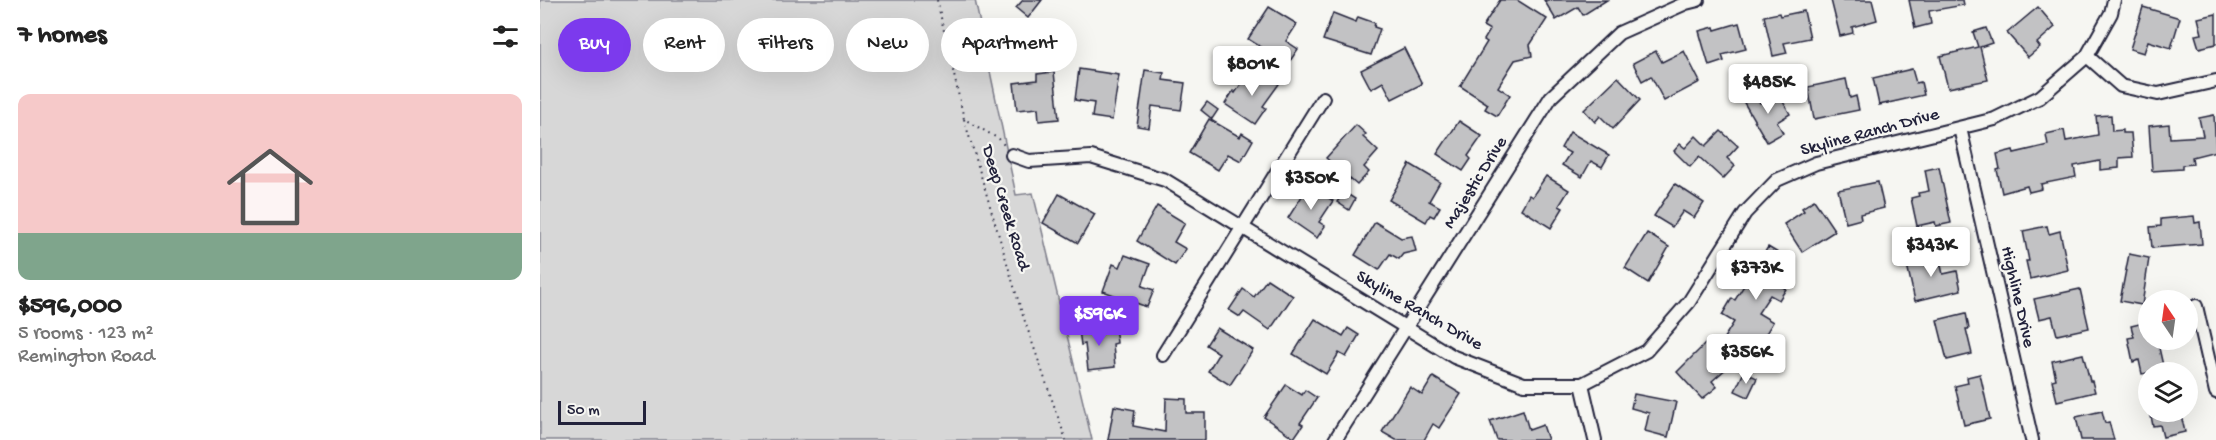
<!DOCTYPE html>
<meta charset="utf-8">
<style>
:root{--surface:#fff;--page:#f6f6f6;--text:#222;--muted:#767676;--accent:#7c3aed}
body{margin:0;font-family:"Gochi Hand",sans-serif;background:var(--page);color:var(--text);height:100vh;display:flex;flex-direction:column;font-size:22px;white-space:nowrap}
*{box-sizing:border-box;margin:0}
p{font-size:20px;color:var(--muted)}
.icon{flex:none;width:33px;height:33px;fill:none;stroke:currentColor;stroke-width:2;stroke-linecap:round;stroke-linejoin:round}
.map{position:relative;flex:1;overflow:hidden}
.panel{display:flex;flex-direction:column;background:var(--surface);width:540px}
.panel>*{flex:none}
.banner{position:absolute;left:18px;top:18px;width:570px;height:54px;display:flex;gap:12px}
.needle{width:39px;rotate:347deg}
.buttons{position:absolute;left:1598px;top:290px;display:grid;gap:12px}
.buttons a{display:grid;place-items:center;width:60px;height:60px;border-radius:50%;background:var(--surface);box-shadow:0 6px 24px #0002;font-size:30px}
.scale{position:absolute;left:18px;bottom:15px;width:88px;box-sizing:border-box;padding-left:6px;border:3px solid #22223b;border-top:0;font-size:16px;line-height:21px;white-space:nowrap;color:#22223b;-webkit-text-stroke:4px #f6f6f2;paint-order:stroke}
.price{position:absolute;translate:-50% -51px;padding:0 14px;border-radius:6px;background:#fff;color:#222;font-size:20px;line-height:39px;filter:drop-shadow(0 2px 3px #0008)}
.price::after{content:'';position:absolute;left:50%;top:36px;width:18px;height:14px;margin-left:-9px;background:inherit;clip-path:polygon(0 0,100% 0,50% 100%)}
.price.current{background:var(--accent);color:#fff}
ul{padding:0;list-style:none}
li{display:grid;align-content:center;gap:12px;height:318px;padding:0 18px}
li span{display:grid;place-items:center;height:186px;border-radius:12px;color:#555}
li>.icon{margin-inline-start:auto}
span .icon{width:108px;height:108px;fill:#fffc;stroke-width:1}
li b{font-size:26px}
h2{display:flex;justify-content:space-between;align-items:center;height:72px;padding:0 18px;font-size:26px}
.chip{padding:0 21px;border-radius:27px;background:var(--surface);box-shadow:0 6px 24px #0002;font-size:21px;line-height:54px}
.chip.current{background:var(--accent);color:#fff}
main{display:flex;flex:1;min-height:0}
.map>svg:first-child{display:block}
</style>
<main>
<section class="panel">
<h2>7 homes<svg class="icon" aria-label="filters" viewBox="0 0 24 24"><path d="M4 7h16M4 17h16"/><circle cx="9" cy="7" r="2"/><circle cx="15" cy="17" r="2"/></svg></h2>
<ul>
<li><span style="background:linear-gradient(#f6c9c9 75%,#7fa58c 0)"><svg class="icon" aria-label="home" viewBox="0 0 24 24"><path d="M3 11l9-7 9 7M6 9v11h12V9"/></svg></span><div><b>$596,000</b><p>5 rooms · 123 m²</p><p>Remington Road</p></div></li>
</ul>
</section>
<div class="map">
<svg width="1676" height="440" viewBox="0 0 1676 440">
<rect width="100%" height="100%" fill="#f6f6f2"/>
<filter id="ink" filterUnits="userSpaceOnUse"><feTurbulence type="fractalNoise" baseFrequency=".0167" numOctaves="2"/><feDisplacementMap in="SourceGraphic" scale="12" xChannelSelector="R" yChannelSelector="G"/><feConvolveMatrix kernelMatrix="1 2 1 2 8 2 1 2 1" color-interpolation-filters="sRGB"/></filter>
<g filter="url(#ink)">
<polygon fill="#d7d7d7" stroke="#7c7c89" stroke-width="1.5" points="0,0 435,0 476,195 493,193 552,440 0,440"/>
<g fill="#c2c2c4" stroke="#22223b" stroke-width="1.5">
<polygon points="483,0 502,0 488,18 476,8"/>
<polygon points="960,0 977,0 1007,19 990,45 992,56 975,60 958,87 970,95 957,116 945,109 948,104 920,86 947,42 944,40 950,30 943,26"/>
<polygon points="1004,0 1067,0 1043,15 1038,7 1016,20"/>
<polygon points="1291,0 1332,0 1337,20 1312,27 1313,33 1300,36"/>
<polygon points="1369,0 1423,0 1424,5 1389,11 1391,24 1375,28"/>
<polygon points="729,7 757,24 746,41 758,49 748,64 708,39"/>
<polygon points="1498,7 1515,27 1497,43 1500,47 1488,57 1467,33"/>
<polygon points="1603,7 1640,18 1631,48 1608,41 1604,53 1590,49"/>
<polygon points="1264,11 1270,38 1244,43 1247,53 1233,56 1224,16 1239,13 1240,16"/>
<polygon points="793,13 816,22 818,17 835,23 834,27 840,29 831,55 783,40"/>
<polygon points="1676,14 1676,44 1659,48 1655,35 1662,34 1658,18"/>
<polygon points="1199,23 1206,49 1182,55 1184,61 1169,66 1159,31 1174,27 1175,30"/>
<polygon points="1446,28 1452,43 1440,47 1448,80 1408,88 1400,56 1438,47 1433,32"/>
<polygon points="864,48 882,84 852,99 843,82 831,89 821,70"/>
<polygon points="1116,51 1122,62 1144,51 1160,82 1124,101 1111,76 1102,81 1093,63"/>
<polygon points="539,69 579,75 572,120 552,117 554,103 535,100"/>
<polygon points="1372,69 1376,83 1381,82 1384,95 1339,105 1333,78"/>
<polygon points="605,70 624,73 623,80 645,83 641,110 612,106 609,128 597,126"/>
<polygon points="710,71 723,80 727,76 739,84 723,106 726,108 715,124 685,104 693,91 695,93"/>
<polygon points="514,72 519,119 499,121 498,108 477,110 474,83 497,80 497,74"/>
<polygon points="1078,77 1100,100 1073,129 1060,116 1055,122 1044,110"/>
<polygon points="1306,79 1310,98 1316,96 1319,110 1274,119 1268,87"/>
<polygon points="1238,93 1250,114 1237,122 1243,133 1227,142 1203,101 1215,94 1220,103"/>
<polygon points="667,102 678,110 672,119 661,110"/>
<polygon points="1571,115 1572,131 1583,130 1583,133 1591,133 1593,157 1579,158 1579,168 1560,170 1560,161 1534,166 1536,177 1501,184 1502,189 1489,192 1487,186 1462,193 1457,170 1460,169 1457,154 1473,150 1474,153 1508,145 1506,134 1524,130 1526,141 1558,135 1556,116"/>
<polygon points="1674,115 1676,151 1652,157 1653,164 1642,165 1642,169 1612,171 1609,126 1629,124 1630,138 1663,136 1659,118"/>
<polygon points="669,119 700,137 702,133 713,140 701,161 688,154 678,170 649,153"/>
<polygon points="919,121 942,136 928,156 931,159 923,171 897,154"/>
<polygon points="816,125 826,134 823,137 838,151 824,167 829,172 817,185 786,158"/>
<polygon points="1181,131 1198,146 1187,158 1195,166 1183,179 1159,157 1150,167 1134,151 1140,144 1145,148 1156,136 1166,146"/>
<polygon points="1030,132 1069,155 1062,167 1051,161 1042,177 1022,165 1030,153 1021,148"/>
<polygon points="870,164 900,182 889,201 900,207 894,217 890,215 886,222 849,200"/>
<polygon points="1399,167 1411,223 1396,226 1395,222 1377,226 1371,198 1379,196 1378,193 1389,191 1385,170"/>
<polygon points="1006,176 1029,190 1019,206 1023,208 1011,228 981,209 989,195 992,197"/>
<polygon points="1338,182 1344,208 1320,214 1321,219 1306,223 1298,190"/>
<polygon points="1135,184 1164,203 1154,218 1143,211 1132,227 1114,216"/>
<polygon points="769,185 793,201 779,222 785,226 777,238 748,218"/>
<polygon points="804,192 815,199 809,210 797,202"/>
<polygon points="519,194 555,214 538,243 503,223"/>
<polygon points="1274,200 1295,231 1262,252 1244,224 1264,211 1262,208"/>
<polygon points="617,206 645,223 634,242 646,249 635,265 597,241"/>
<polygon points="1654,216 1655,223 1660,222 1662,244 1612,248 1610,227 1621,226 1621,219"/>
<polygon points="835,222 861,238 872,236 876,251 863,254 859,259 850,254 839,270 815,255"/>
<polygon points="1507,226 1509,234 1520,231 1528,270 1490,279 1486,261 1489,261 1483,231"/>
<polygon points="1107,233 1129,247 1108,283 1085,268"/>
<polygon points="1228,247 1255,263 1241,286 1246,289 1239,300 1230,295 1218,313 1233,322 1227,332 1203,353 1182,341 1194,322 1182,315 1192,298 1195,300"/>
<polygon points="1398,253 1403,274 1417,271 1421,290 1375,301 1366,260"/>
<polygon points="1589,254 1609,258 1602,305 1580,301"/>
<polygon points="585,255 610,264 602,286 614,290 607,307 563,291 573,264 580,267"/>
<polygon points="727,279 753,296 730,330 704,312 700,317 689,310 703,289 714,297"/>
<polygon points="1540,289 1549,328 1517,335 1512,316 1499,319 1494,299"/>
<polygon points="1426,313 1429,329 1426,329 1432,354 1407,360 1397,320"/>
<polygon points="775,319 803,336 808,328 819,335 806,357 799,353 786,374 753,354"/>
<polygon points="1608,322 1608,339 1617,339 1624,370 1602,374 1599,360 1593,362 1588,338 1594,337 1591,326"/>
<polygon points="575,326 577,343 573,344 575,367 548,370 545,344 541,345 539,330"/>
<polygon points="677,328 713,350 690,385 668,371 679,353 666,345"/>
<polygon points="1166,343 1188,367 1172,381 1177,387 1162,399 1137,372"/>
<polygon points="1543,354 1550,381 1552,381 1555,392 1517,401 1512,380 1516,379 1512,361"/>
<polygon points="1204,372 1217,378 1208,397 1195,391"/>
<polygon points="1440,374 1450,419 1424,425 1415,386 1428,383 1427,377"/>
<polygon points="893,377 921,394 899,428 893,424 884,440 856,440 842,432 870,387 882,395"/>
<polygon points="746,385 762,395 765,390 777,398 760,423 763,425 754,438 724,417"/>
<polygon points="1094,394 1136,402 1128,437 1105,431 1109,413 1091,408"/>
<polygon points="626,398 646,399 646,413 665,413 665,440 568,440 574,406 595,410 593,426 625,432"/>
<polygon points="983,410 989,430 1003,425 1008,440 957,440 950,421"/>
<polygon points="1562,411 1565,423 1569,422 1574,440 1541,440 1536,417"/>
<polygon points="1610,411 1640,411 1645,432 1623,437 1620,425 1613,426"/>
</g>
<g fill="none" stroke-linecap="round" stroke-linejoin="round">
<g stroke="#22223b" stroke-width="16">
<g id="minor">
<polyline points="1547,56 1581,86 1618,94 1676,81"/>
<polyline points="1420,128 1492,440"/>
<polyline points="472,155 489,161 551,157 625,180 914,357 984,384 1042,384 1106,351 1149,302 1205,213 1237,180 1276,163 1455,119 1500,97 1547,56 1571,13 1574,0"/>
<polyline points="1656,306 1676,392"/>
<polyline points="623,355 783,98"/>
<polyline points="1042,384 1055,440"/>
<polyline points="795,440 1011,97 1079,33 1146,3 1158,0"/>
</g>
</g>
<g stroke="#22223b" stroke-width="2" stroke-dasharray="1.5 4.5" stroke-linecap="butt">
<polyline points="397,0 424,119 459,139 464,145"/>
<polyline points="424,119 482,313 526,440"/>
</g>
<use href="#minor" stroke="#f6f6f2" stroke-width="12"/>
</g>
</g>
<g text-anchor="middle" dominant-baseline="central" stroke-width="4.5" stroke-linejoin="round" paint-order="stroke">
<g font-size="18" fill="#22223b" stroke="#f6f6f2">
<text transform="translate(1330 133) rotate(-15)">Skyline Ranch Drive</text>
<text transform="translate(936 183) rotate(-58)">Majestic Drive</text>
<text transform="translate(465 208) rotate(73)">Deep Creek Road</text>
<text transform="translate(1477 297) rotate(77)">Highline Drive</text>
<text transform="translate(879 311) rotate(30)">Skyline Ranch Drive</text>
</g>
</g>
</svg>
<div class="buttons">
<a><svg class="needle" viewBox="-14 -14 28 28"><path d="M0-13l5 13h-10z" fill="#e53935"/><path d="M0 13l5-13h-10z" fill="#767676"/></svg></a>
<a><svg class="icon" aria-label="layers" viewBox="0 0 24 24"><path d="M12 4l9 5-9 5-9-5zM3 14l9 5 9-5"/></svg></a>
</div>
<div class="scale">50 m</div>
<b class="price" style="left:712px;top:97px">$801K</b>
<b class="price" style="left:1228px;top:115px">$485K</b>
<b class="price" style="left:771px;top:211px">$350K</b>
<b class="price" style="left:1391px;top:278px">$343K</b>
<b class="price" style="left:1216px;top:301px">$373K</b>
<b class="price current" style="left:559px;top:347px">$596K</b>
<b class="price" style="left:1206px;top:385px">$356K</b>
<div class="banner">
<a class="chip current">Buy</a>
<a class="chip">Rent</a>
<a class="chip">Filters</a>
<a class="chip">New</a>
<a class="chip">Apartment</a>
</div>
</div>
</main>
